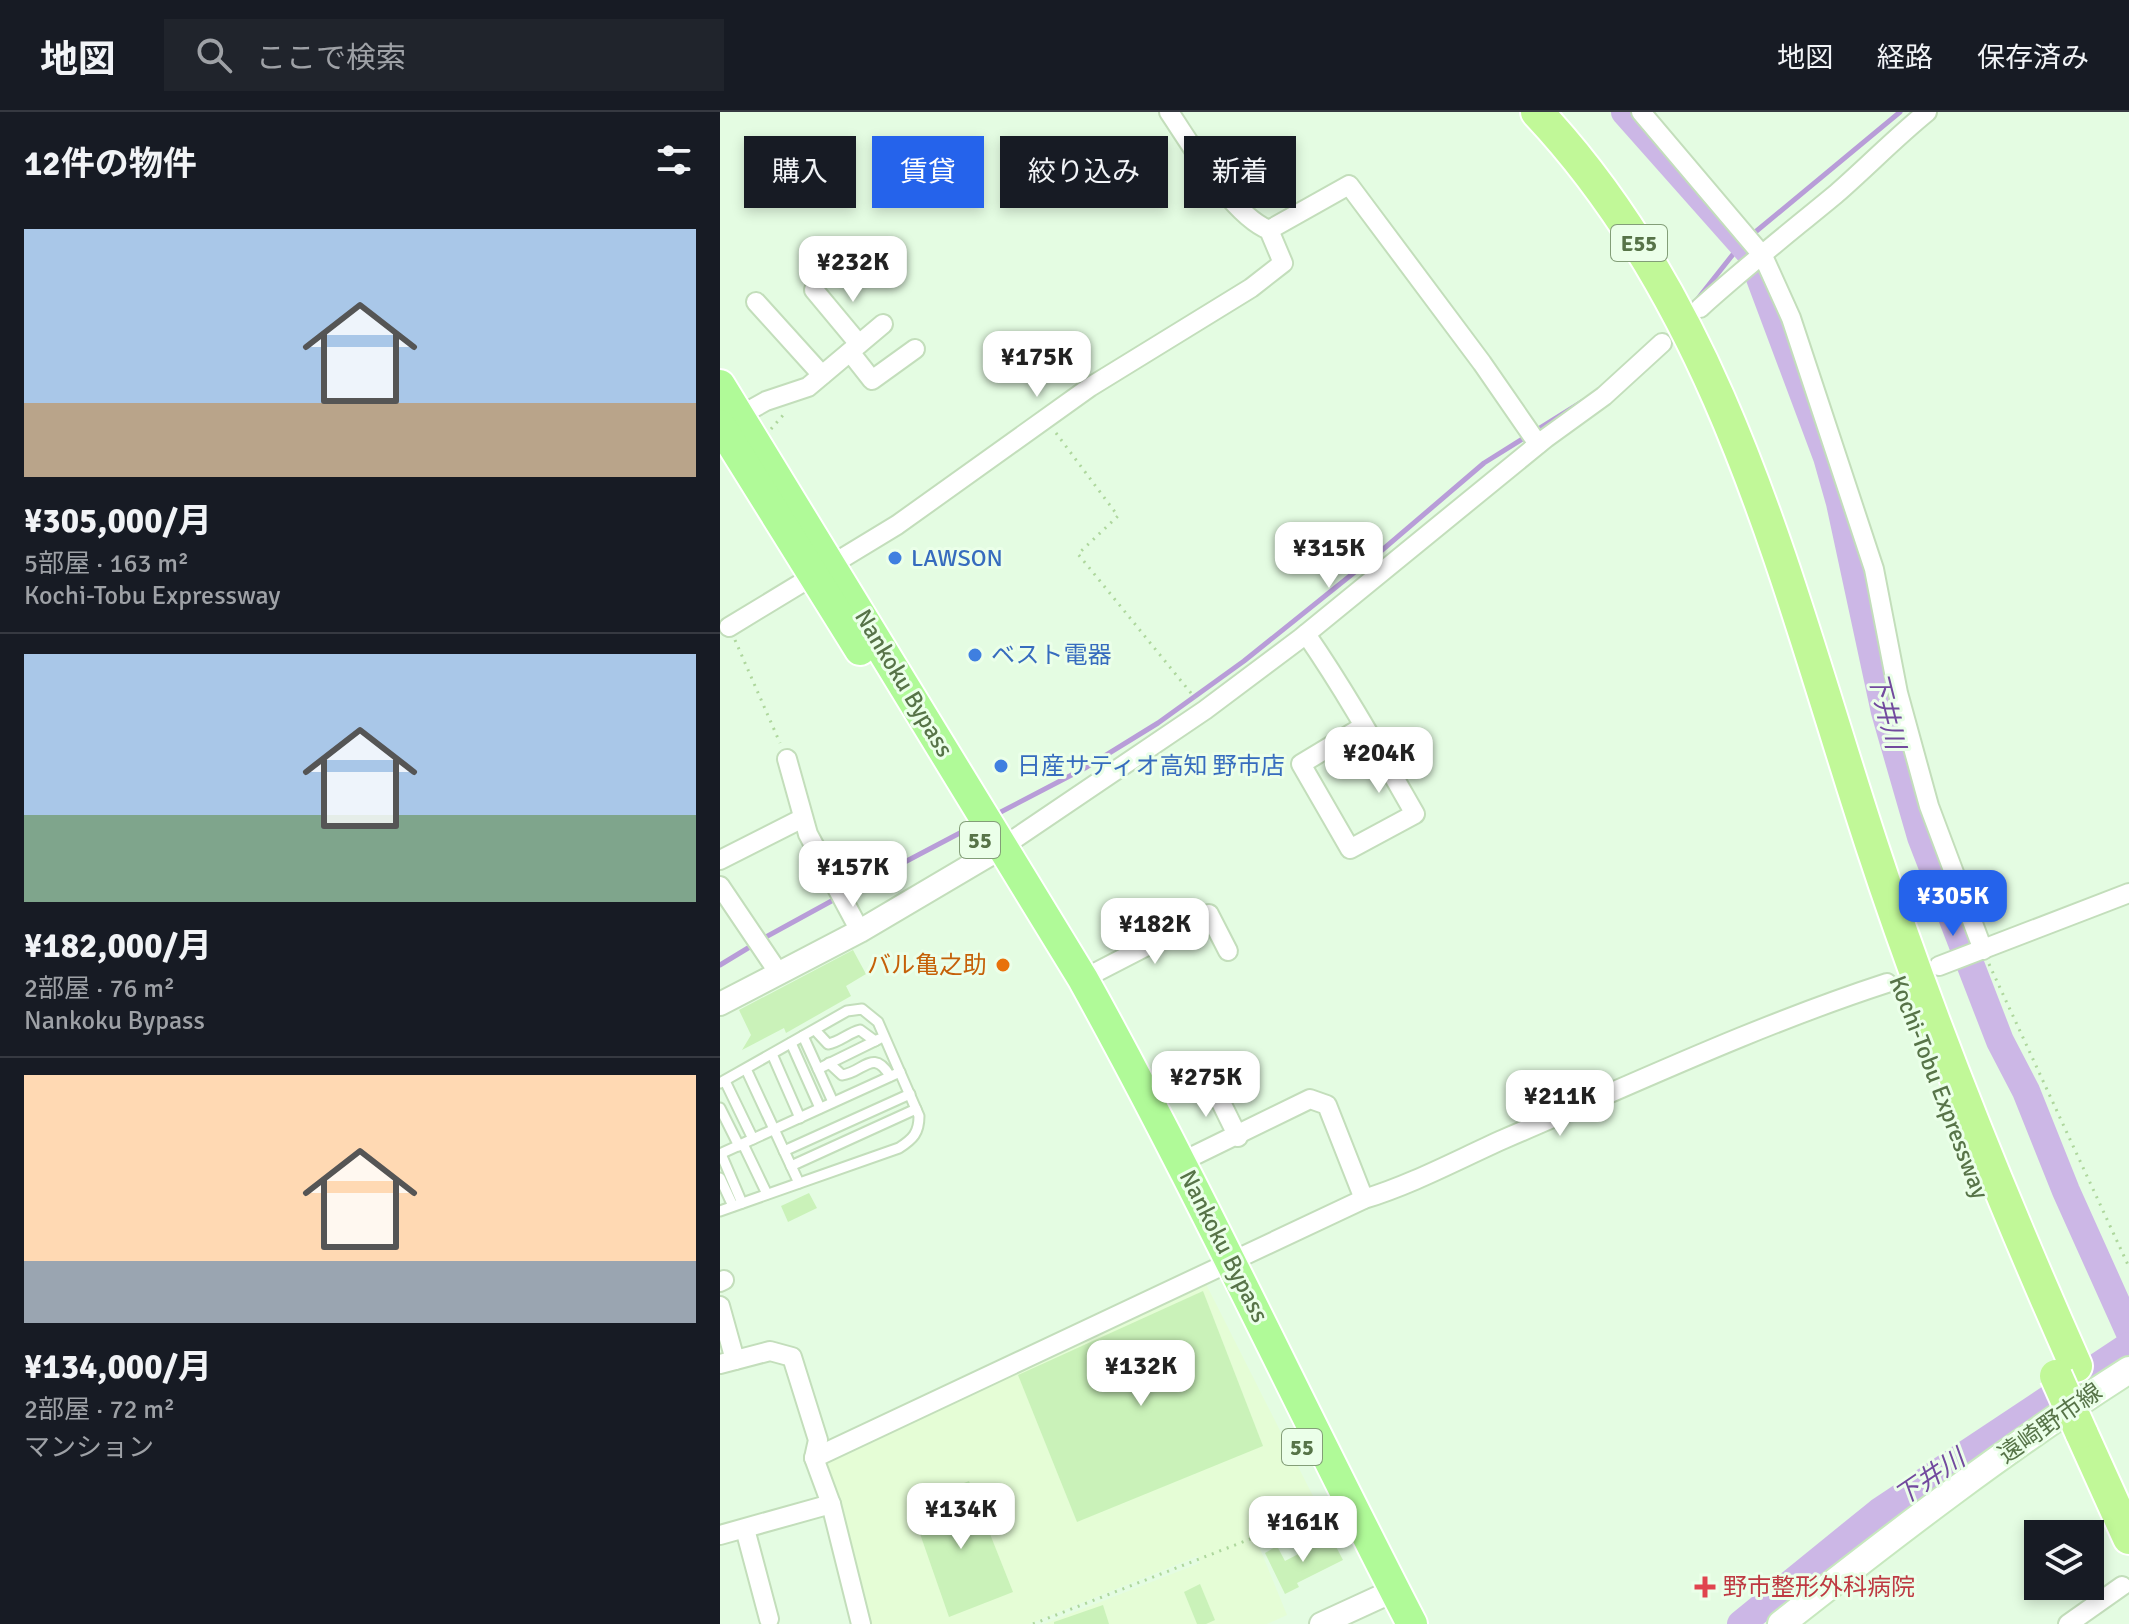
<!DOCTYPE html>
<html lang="ja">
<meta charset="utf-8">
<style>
:root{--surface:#171b24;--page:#20242c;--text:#f1f3f6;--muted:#9ea1a6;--line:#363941;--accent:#2563eb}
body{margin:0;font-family:Signika,"Noto Sans JP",sans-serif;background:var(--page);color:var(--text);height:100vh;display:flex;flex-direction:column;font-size:30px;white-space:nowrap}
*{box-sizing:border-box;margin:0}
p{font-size:26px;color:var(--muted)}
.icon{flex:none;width:44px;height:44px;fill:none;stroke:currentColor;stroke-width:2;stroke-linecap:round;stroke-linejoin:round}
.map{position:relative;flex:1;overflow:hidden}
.panel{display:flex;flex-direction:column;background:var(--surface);width:720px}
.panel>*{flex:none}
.hud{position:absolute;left:24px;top:24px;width:760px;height:72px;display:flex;gap:16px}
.tools{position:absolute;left:1304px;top:1408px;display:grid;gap:16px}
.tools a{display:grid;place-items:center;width:80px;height:80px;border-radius:0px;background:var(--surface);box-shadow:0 4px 12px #0003;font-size:40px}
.price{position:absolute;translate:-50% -68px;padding:0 18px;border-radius:16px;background:#fff;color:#222;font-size:26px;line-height:52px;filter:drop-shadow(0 2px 4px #0008)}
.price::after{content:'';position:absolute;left:50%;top:48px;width:24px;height:18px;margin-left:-12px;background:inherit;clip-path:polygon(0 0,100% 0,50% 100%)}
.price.active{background:var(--accent);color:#fff}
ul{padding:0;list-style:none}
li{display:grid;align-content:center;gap:16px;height:424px;padding:0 24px}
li+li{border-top:2px solid var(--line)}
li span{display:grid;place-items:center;height:248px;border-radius:0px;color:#555}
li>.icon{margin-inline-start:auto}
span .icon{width:144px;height:144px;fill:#fffc;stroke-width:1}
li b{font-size:34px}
h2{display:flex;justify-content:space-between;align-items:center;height:96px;padding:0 24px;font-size:34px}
.tag{padding:0 28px;border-radius:0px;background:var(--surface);box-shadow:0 4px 12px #0003;font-size:28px;line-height:72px}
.tag.active{background:var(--accent);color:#fff}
header{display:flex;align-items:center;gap:48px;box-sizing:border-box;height:112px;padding:0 40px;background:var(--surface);border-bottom:2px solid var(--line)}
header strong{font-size:38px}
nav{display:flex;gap:44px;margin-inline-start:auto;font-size:28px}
.search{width:560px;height:72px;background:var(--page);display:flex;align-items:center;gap:20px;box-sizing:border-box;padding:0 28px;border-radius:0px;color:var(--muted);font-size:30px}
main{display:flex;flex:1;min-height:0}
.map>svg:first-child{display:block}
</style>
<header>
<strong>地図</strong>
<div class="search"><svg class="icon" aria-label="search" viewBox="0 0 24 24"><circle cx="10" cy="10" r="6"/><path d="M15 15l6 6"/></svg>ここで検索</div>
<nav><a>地図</a><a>経路</a><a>保存済み</a></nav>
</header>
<main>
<section class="panel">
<h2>12件の物件<svg class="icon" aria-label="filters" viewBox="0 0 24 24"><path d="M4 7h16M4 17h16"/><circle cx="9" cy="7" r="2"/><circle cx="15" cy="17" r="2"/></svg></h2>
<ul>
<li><span style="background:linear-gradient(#a9c7e8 70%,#b9a48a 0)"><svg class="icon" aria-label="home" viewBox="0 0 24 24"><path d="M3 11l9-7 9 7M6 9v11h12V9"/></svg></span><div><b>¥305,000/月</b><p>5部屋 · 163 m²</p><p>Kochi-Tobu Expressway</p></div></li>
<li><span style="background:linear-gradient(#a9c7e8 65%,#7fa58c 0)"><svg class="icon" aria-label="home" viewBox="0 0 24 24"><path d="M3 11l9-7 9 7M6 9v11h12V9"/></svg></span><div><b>¥182,000/月</b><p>2部屋 · 76 m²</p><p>Nankoku Bypass</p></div></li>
<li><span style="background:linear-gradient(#ffd9b3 75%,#9aa5b1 0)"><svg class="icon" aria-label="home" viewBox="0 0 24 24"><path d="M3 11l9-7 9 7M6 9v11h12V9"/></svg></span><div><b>¥134,000/月</b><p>2部屋 · 72 m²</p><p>マンション</p></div></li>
</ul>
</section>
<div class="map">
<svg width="1409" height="1512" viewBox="0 0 1409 1512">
<rect width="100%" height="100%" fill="#e4fce2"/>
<polygon fill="#e5fdd6" points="486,1172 599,1396 534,1422 567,1503 547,1512 324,1512 480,1451 478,1444 309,1512 149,1512 106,1351"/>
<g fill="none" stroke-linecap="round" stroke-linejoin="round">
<g stroke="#b89dd8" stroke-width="5">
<polyline points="976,189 1022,131 1180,0"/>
<polyline points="275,703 365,656 438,611 524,549 661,439 764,351 863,289"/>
<polyline points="126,781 255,713"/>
<polyline points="42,827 117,786"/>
<polyline points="0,853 33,833"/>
</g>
<g stroke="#ccb7e6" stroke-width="28">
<polyline points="905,0 1031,142 1107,345 1120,391 1165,600 1201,725 1280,929 1306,979 1346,1079 1409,1219"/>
<polyline points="1021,1512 1159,1400 1409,1234"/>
</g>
</g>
<g fill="#caf2b9">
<polygon points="133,838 146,862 126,874 131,884 66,921 64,916 22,938 31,923 19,898"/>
<polygon points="89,1081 97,1096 68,1110 61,1094"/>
<polygon points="483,1179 543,1334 357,1410 298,1263"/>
<polygon points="249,1369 293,1480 229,1505 190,1393 211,1385 213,1390 237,1380 234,1375"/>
<polygon points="611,1425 623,1448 577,1471 579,1475 565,1482 545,1441 557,1434 565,1449"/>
<polygon points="480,1472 495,1508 486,1512 477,1512 464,1480"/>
<polygon points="383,1493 389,1512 334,1512 334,1510"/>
</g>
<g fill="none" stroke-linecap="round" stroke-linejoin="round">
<g stroke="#c3debb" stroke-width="13">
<g id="service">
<path d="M95,918L108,932C120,930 128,921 140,918L155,929"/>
<polyline points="83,924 113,990"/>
<polyline points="71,931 100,996"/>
<polyline points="52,942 80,1006"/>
<path d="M109,951L122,963C143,961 153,935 170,964"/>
<polyline points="26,957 79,1071"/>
<polyline points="98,957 159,927"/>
<polyline points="5,969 33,1027"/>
<path d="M0,971L127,899L142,897L158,910L199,1004C199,1021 193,1027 179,1036L0,1099"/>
<polyline points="0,996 19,1034"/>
<polyline points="23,1032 47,1082"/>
<polyline points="64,1039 190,982"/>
<polyline points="0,1042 180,960"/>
<polyline points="1,1042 22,1091"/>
<polyline points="71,1054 196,997"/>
<polyline points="0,1066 13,1094"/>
</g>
</g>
<g stroke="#c3debb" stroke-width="22">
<g id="minor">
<polyline points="921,0 1043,144 1071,206 1154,457 1178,581 1209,694 1263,838"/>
<polyline points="549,118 629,73 762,251 818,332"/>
<polyline points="94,178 139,232"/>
<polyline points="36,190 102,263"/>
<path d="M980,196C1024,156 1070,120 1116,82C1147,55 1175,26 1207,0"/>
<polyline points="130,240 152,268 195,237"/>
<polyline points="19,304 46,289 88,275 163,212"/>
<path d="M9,515L177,413L370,275L531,176L563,151L549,118C512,103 472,34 449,0"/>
<path d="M586,522C626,580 660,641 695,702L630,737L581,652L644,614"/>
<polyline points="67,647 88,722 140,819"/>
<polyline points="284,734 485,598 581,526 826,326 884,284 942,231"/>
<polyline points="0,748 83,706"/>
<polyline points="0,774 58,860"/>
<polyline points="1219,854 1409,781"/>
<polyline points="363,867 489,802 508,839"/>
<polyline points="492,972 518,1025"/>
<polyline points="461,1050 590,987 607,993 644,1087"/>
<polyline points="0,1170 4,1168"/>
<polyline points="0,1194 15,1248"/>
<polyline points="0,1252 50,1239 72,1245 98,1328 94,1346"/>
<polyline points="25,1417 49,1507"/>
<polyline points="0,1423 111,1392"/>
<path d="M141,1512L111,1392L94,1346L644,1087C693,1072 737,1048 784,1027C911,973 1035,914 1167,871"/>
<polyline points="1348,1512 1402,1474"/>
</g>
</g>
<g stroke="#c3debb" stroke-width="26">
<g id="tertiary">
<polyline points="0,892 140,819 284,734"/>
<polyline points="601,1512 675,1478"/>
</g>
</g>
<g stroke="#c7e8be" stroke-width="30">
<path id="secondary" d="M1061,1512C1174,1423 1288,1335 1409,1258"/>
</g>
<g stroke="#fff" stroke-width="34">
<g id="trunk">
<path d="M0,273L363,867C480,1078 581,1298 692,1512"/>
<polyline points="0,313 140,538"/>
</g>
</g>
<g stroke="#fff" stroke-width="36">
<g id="motorway">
<path d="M817,0C1006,201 1068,479 1152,734C1210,911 1280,1083 1356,1254"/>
<polyline points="1361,1320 1409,1426"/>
</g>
</g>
<g stroke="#aed79d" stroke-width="3" stroke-dasharray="2 6" stroke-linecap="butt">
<polyline points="51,317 64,302"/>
<polyline points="336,321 398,404 358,442 475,586"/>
<polyline points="15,528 60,631"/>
<polyline points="1269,852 1409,1155"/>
<polyline points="313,1512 607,1397"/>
</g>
<use href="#service" stroke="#fff" stroke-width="9"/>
<use href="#minor" stroke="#fff" stroke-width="18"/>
<use href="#tertiary" stroke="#fff" stroke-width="22"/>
<use href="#secondary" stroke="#fff" stroke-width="26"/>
<use href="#trunk" stroke="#b0fa98" stroke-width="30"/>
<use href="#motorway" stroke="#c1f898" stroke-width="32"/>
<g stroke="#fff" stroke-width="36" stroke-linecap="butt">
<polyline id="motorway-bridge" points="1336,1264 1361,1320"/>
</g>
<use href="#motorway-bridge" stroke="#c1f898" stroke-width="32"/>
</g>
<g fill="#3f7fe0" stroke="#ebffe9" stroke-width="3">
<circle cx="175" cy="446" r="8"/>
<circle cx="255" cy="543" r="8"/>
<circle cx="281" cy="654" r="8"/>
</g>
<circle fill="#e8710a" stroke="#ebffe9" stroke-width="3" cx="283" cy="853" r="8"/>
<path fill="#e0444e" stroke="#ebffe9" stroke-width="3" d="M981 1463h8v8h8v8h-8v8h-8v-8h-8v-8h8z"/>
<g text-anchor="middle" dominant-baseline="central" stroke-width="6" stroke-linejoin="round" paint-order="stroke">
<g fill="#ebffe9" stroke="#839e78" stroke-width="2">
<rect x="891" y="113" width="56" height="36" rx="6"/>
<rect x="240" y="710" width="40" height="36" rx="6"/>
<rect x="562" y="1317" width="40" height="36" rx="6"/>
</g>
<g font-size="22" font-weight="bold" fill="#577448">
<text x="919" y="131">E55</text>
<text x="260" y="728">55</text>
<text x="582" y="1335">55</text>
</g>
<g font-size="24" fill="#366cbe" stroke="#ebffe9" text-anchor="start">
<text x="191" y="446">LAWSON</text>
<text x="271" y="543">ベスト電器</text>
<text x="297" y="654">日産サティオ高知 野市店</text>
</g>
<g font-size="24" fill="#577448" stroke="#ebffe9">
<text transform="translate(184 571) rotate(59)">Nankoku Bypass</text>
<text transform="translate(1219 975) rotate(69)">Kochi-Tobu Expressway</text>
<text transform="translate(504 1134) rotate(63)">Nankoku Bypass</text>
<text transform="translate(1330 1311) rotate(-35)">遠崎野市線</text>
</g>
<g font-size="24" fill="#c56008" stroke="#ebffe9" text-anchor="end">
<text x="267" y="853">バル亀之助</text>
</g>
<g font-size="24" fill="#be3a42" stroke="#ebffe9" text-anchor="start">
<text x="1003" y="1475">野市整形外科病院</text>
</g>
<g font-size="26" font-style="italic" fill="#724a9e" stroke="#ebffe9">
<text transform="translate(1166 599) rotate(76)">下井川</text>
<text transform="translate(1210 1366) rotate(-34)">下井川</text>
</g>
</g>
</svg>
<div class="tools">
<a><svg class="icon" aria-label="layers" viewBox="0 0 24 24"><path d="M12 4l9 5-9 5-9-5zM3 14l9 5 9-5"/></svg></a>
</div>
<b class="price" style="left:133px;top:192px">¥232K</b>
<b class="price" style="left:317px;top:287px">¥175K</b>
<b class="price" style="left:609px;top:478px">¥315K</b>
<b class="price" style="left:659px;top:683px">¥204K</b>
<b class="price" style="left:133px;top:797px">¥157K</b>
<b class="price active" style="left:1233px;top:826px">¥305K</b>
<b class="price" style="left:435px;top:854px">¥182K</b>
<b class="price" style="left:486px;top:1007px">¥275K</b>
<b class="price" style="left:840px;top:1026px">¥211K</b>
<b class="price" style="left:421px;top:1296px">¥132K</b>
<b class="price" style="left:241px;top:1439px">¥134K</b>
<b class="price" style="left:583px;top:1452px">¥161K</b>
<div class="hud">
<a class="tag">購入</a>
<a class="tag active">賃貸</a>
<a class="tag">絞り込み</a>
<a class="tag">新着</a>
</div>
</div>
</main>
